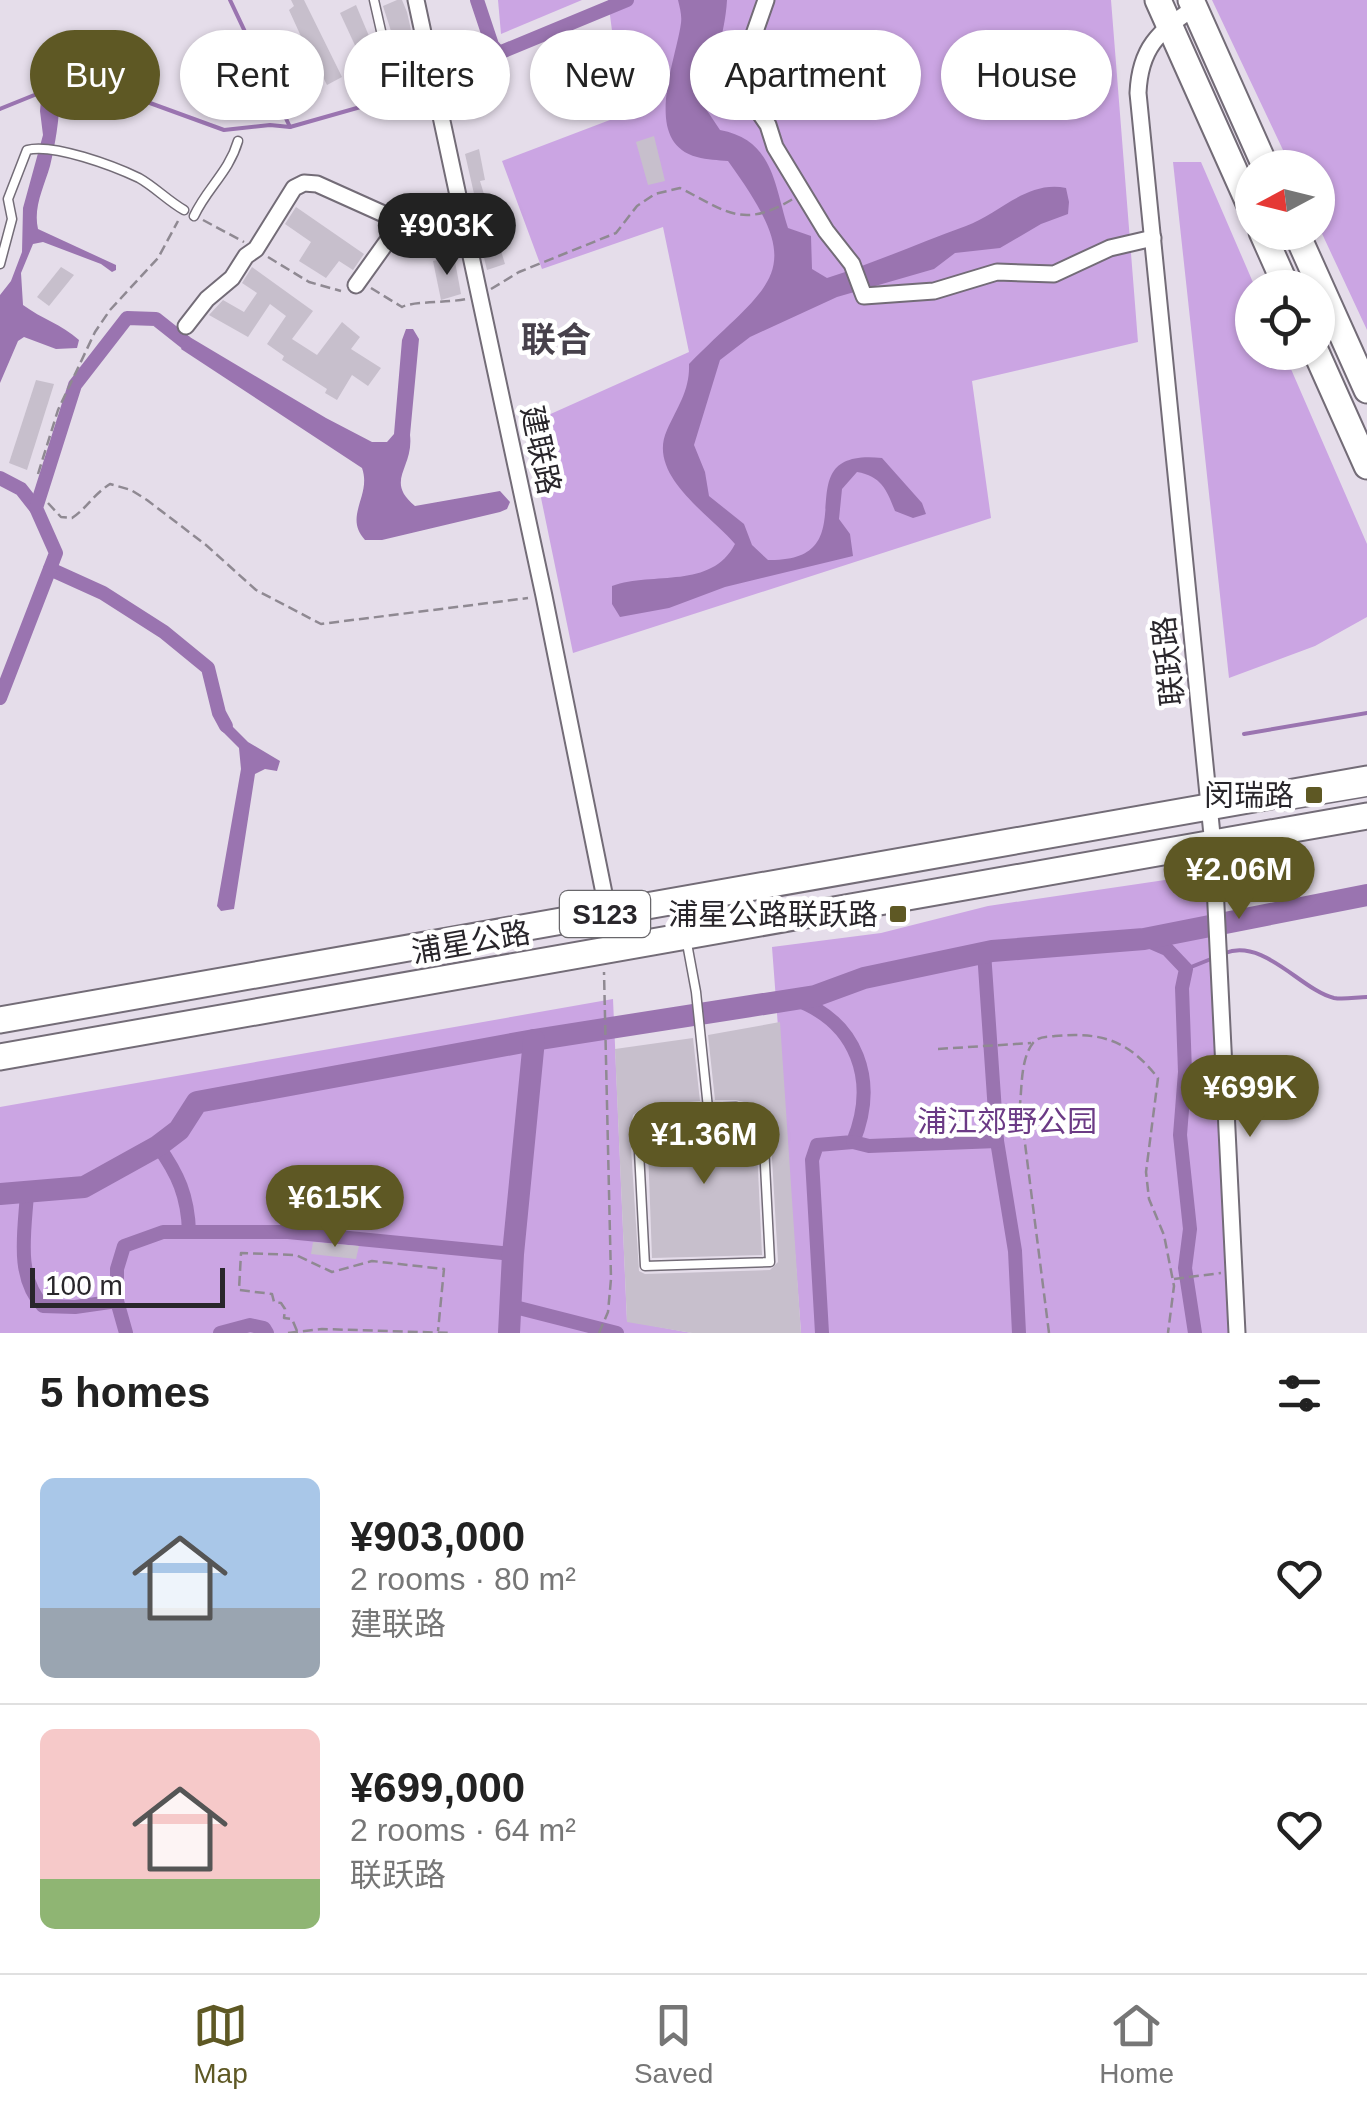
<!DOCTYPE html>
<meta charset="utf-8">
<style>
:root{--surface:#fff;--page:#f6f6f6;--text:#222;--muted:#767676;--line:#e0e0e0;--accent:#5e5824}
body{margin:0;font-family:Helvetica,"Noto Sans SC",sans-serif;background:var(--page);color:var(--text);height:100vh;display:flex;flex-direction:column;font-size:38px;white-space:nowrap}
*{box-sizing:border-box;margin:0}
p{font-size:32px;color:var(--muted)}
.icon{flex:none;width:55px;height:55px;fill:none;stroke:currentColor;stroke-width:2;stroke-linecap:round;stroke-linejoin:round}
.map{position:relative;height:1333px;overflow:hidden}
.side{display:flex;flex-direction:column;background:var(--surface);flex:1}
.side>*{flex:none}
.banner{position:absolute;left:30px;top:30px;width:1308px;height:90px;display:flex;gap:20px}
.needle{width:65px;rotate:263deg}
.buttons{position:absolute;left:1235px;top:150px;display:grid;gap:20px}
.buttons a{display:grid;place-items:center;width:100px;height:100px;border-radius:50%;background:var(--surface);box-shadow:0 2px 8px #0004;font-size:50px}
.scale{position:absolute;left:30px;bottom:25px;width:195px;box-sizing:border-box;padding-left:10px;border:5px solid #29262b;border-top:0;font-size:28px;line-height:35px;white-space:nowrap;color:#29262b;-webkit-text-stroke:8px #fff;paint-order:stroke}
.price{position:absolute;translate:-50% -85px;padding:0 22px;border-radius:35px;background:var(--accent);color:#fff;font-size:32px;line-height:65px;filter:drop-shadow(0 2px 5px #0008)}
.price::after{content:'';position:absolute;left:50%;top:60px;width:30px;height:22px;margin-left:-15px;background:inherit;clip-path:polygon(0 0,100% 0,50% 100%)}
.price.on{background:#222;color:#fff}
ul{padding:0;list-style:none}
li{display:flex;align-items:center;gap:30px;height:250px;padding:0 40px}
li+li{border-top:2px solid var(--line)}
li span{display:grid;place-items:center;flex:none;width:280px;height:200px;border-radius:15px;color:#555}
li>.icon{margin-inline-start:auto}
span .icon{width:120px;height:120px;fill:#fffc;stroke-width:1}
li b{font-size:42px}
h2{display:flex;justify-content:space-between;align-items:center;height:120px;padding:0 40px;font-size:42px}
.chip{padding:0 35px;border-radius:45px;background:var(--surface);box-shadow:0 2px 8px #0004;font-size:35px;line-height:90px}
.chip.on{background:var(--accent);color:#fff}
.tabs{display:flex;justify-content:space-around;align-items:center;height:140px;border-top:2px solid var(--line);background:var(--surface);font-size:28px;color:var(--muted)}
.tabs a{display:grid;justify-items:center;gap:5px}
.tabs .on{color:var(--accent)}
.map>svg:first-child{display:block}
</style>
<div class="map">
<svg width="1367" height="1333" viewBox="0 0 1367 1333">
<rect width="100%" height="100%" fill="#e5ddea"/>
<g fill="#cba5e3">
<polygon points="498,0 582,0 501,34"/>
<polygon points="608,0 1111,0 1138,342 972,381 991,518 573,653 526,425 689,352 663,227 542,269 502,161 623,115"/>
<polygon points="1212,0 1367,0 1367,330 1318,225 1318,168 1291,167"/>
<polygon points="1173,162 1201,162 1255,287 1252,288 1252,352 1284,353 1367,544 1367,617 1315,646 1229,678"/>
<polygon points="1192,876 1210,889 1231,1333 801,1333 772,947 881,933 988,906"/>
<polygon points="613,999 627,1321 692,1333 0,1333 0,1107"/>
</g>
<g fill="#9a74b0">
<path d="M678,0H727C725,37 710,71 706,109L720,130C773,140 774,183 788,228L811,236L812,269L827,278C874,263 919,243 966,226C999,214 1027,180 1066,188L1069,202L1068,214L1041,224L1000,248L955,253L934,269L837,297L750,337L720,360L694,445L705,472L709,496L744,524L752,545L768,560C875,562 777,447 882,458L922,503L926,514L913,518L895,511C887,490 881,476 857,472L842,489L839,519L850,534L853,556L725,587L669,608L620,617L612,604V586C654,571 711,590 735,544C711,515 646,476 667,430C678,406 690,390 689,364C773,279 811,275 728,161C718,160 707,160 697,157C641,142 676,61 681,23C682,16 680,8 678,0Z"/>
<path d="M59,85C61,111 56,141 50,166C44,187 33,207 38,229L116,265V270L112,272L101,264L43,242L33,244L21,273L23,305C42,319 61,324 79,340L77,348L56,349L24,337L18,341L0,383V295L11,281L22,252L23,208L43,135L40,111L42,89Z"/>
<path d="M406,329H413L419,339L410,435C414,469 384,480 415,506L500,491L510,502L507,509L500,512L382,540H365C343,516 372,496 362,468L181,349L188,336L326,418L372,442H387L394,434L402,340Z"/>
<polygon points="229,723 248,742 280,761 277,771 265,769 255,774 234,909 221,911 217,906 241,769 239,748 222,731"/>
</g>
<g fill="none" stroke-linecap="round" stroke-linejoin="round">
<g stroke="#9a74b0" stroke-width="4">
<polyline points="230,0 290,127"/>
<polyline points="0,109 69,81 117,91 224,130 270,125 290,127 431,87"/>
<polyline points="1244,734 1367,713"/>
<path d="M1225,953C1264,938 1301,990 1334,998C1344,1000 1357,997 1367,997"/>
<polyline points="1186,969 1216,957"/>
</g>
<g stroke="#9a74b0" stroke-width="14">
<polyline points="477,0 492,45 499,53 627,0"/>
<polyline points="0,478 21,489 36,508"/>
<polyline points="50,569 103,593 164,632 208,668 219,713 226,726"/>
<polyline points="0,698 56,553 36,508 75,385 127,318 156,319 185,342"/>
<polyline points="1144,939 1167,949 1186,969 1182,988 1185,1072 1180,1135 1190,1229 1185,1268 1195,1333"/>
<polyline points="984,952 997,1141 1015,1251 1019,1333"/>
<path d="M794,999C858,1022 878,1081 853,1142L817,1145L812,1160L822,1333"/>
<polyline points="853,1142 869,1146 997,1141"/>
<path d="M158,1146C178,1174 188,1196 189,1232"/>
<path d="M27,1193C25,1230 15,1276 43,1306L75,1307L117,1301V1269L124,1246L163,1232H288L513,1254"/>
<polyline points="117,1301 126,1333"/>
<polyline points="511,1306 617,1333"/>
<polyline points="220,1333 250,1325 264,1328 267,1333"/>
</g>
<g stroke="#9a74b0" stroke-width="22">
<polyline points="0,1194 84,1187 158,1146 179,1130 197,1102 534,1040 815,996 864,978 992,951 1144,939 1367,895"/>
<polyline points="509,1333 513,1254 534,1040"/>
</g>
</g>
<g fill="#c7bfcc">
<polygon points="291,0 304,0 342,77 327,85 313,57 292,68 285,54 304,43 289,10 294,6"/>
<polygon points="397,0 402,0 407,12 419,66 404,72 383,6"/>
<polygon points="356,5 379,60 365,67 340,13"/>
<polygon points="654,136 665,181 648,185 636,142"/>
<polygon points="479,149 485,180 480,181 505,264 487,270 470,200 475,198 465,154"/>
<polygon points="296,207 364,254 353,270 339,261 326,278 299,261 311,242 285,224"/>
<polygon points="454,256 461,294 441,300 433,261"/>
<polygon points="61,267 74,275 49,306 37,297"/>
<polygon points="252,267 313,311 292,339 317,355 342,322 360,337 351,349 381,368 368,386 352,375 337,400 325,393 327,389 282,360 284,356 267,344 286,316 270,304 248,337 209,315 223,300 244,312 257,293 242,283"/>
<polygon points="36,380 54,384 27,470 9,463"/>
<polygon points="780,1022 801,1333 692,1333 627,1322 615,1049 693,1038 700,1101 645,1106 633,1115 630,1132 639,1271 645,1274 770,1270 778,1262 770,1124 760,1106 736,1100 715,1100 708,1035"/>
<polygon points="735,1115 752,1119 756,1128 762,1255 652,1258 647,1121"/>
<polygon points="313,1242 359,1246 356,1259 311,1254"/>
</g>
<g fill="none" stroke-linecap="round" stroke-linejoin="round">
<g stroke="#736c77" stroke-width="11">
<g id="service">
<polyline points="374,0 384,44 400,83 431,71"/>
<path d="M194,216C207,188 229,172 238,141"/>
<path d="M0,264L12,219L8,199L27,150C53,143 114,166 139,178C155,187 168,201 184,210"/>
<polyline points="1283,806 1367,792"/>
<polyline points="686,938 696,992 708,1108 736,1107 757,1113 763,1126 770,1262 645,1266 638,1132 640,1117 646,1113 708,1108"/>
</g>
</g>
<g stroke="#736c77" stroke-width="19">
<g id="minor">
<polyline points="416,0 544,596 608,913"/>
<polyline points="766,0 752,40 746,93 768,125 775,147 826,231 852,264 864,296 934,291 997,272 1054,274 1110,248 1153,238"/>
<path d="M1194,8C1158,32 1140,48 1138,93L1213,845L1237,1333"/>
<polyline points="356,285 401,222"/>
<polyline points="186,326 207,299 232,278 246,256 256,249 294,188 304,183 317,184 426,233 448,234 465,228"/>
</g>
</g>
<g stroke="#736c77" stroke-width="29">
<g id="primary">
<polyline points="1158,0 1252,210"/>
<polyline points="1191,0 1266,168"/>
<polyline points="1262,232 1287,288"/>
<polyline points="1296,232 1367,390"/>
<polyline points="1316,352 1367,466"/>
<polyline points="0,1020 1367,779"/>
<polyline points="0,1057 1367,816"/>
</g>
</g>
<g stroke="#8f8992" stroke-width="2.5" stroke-dasharray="10 5" stroke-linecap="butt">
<polyline points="203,220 244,242"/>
<polyline points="268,257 309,282 341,291"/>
<path d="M371,288L402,307C413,301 448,303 466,299"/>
<path d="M491,289L519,272L616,233L637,206L655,194L680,188C728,212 742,229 793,199"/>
<polyline points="38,474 58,410 95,332 110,310 158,258 178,221"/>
<path d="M48,503L61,517L72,518C87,508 93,495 110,484L131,490L147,500L206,545L256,590L321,624L528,598"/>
<polyline points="938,1049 1031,1043"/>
<polyline points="1174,1279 1221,1273"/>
<polyline points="297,1331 292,1319 284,1318 285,1309 281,1303 274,1302 272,1294 239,1290 241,1253 296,1255 332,1272 372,1261 444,1269 438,1331"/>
<polyline points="288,1333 322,1329 452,1333"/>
<polyline points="599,1333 608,1312 611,1279 604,972"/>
<path d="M1049,1333L1020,1104C1022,1085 1021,1058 1033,1043C1039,1036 1047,1037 1055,1036C1102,1032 1128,1040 1158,1078L1146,1172L1149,1199L1164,1235L1174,1286L1168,1333"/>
</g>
<use href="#service" stroke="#fff" stroke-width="8"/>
<use href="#minor" stroke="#fff" stroke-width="15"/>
<use href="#primary" stroke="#fff" stroke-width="25"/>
</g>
<g fill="#5e5824" stroke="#fff" stroke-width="4">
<rect x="1304" y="785" width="20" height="20" rx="5"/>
<rect x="888" y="904" width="20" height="20" rx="5"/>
</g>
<g text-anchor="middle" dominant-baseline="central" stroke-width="9" stroke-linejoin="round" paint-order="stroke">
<rect fill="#fff" stroke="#69676b" stroke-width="2.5" x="560" y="891" width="90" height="46" rx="8"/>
<g font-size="28" font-weight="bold" fill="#29262b">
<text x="605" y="914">S123</text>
</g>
<g font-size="30" fill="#29262b" stroke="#fff">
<text transform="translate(541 450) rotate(78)">建联路</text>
<text transform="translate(1168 661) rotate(-96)">联跃路</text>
<text transform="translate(471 942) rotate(-10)">浦星公路</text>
</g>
<g font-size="30" fill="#29262b" stroke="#fff" text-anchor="end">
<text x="1294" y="795">闵瑞路</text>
<text x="878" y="914">浦星公路联跃路</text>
</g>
<g font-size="30" fill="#6b3a85" stroke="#fff">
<text x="1007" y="1121">浦江郊野公园</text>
</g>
<g font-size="35" font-weight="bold" fill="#47414b" stroke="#fff">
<text x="556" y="339">联合</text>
</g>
</g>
</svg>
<div class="buttons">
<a><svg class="needle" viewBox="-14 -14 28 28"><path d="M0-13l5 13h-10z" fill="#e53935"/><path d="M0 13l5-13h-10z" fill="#767676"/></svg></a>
<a><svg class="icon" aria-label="locate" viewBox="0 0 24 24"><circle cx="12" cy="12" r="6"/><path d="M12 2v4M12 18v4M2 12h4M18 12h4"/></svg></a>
</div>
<div class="scale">100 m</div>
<b class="price on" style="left:447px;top:278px">¥903K</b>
<b class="price" style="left:1239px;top:922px">¥2.06M</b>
<b class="price" style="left:1250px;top:1140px">¥699K</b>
<b class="price" style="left:704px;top:1187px">¥1.36M</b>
<b class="price" style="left:335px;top:1250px">¥615K</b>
<div class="banner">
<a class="chip on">Buy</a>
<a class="chip">Rent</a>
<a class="chip">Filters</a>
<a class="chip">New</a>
<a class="chip">Apartment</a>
<a class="chip">House</a>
</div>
</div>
<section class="side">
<h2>5 homes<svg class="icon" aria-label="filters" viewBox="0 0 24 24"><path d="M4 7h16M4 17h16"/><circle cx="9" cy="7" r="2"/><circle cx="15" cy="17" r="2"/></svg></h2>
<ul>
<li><span style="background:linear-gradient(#a9c7e8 65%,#9aa5b1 0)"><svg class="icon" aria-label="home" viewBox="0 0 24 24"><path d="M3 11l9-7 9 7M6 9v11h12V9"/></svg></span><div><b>¥903,000</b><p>2 rooms · 80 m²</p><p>建联路</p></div><svg class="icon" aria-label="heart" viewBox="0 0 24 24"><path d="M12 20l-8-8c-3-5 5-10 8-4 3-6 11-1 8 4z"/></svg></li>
<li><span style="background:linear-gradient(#f6c9c9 75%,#8fb573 0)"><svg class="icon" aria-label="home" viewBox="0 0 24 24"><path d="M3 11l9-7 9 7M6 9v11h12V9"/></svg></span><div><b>¥699,000</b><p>2 rooms · 64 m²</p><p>联跃路</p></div><svg class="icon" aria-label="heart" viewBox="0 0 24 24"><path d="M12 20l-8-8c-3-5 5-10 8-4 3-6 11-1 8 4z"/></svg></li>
</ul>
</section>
<nav class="tabs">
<a class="on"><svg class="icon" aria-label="map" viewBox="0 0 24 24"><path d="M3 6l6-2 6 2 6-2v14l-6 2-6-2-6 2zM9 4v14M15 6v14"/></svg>Map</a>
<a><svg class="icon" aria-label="saved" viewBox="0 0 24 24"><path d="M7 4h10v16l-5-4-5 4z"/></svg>Saved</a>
<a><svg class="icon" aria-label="home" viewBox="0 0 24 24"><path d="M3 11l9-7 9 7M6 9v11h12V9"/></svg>Home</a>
</nav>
